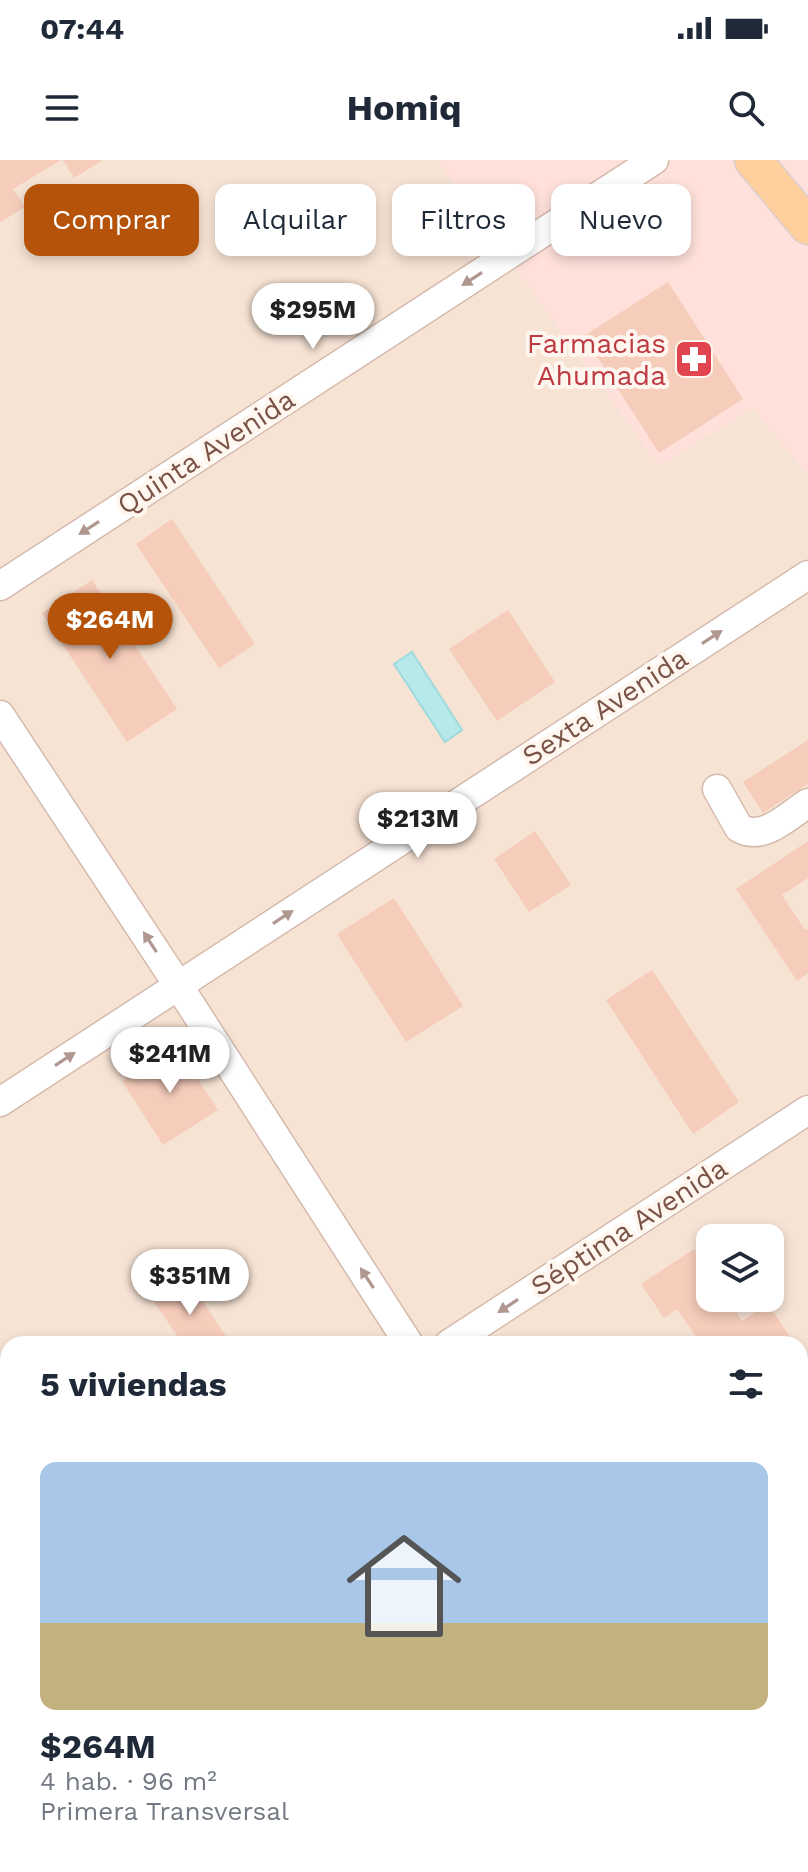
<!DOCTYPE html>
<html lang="es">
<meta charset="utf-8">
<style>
:root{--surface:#fff;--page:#f2f2f3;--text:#1f2937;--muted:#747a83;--accent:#b45309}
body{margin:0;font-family:"Work Sans",sans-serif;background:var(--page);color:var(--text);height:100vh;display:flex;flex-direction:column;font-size:30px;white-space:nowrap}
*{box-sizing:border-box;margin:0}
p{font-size:26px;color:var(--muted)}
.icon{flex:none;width:44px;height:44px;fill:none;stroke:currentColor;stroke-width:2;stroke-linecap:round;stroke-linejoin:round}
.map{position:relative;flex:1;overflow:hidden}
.side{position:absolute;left:0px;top:1176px;width:808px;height:536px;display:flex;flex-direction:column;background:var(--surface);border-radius:24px 24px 0 0;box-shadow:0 4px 12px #0003}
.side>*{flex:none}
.top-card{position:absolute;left:24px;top:24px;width:760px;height:72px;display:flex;gap:16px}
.fabs{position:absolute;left:696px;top:1064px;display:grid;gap:16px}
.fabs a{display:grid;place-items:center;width:88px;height:88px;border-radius:16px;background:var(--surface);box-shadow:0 4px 12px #0003;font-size:40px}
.price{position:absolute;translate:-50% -68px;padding:0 18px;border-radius:28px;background:#fff;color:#222;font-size:26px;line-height:52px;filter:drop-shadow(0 2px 4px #0008)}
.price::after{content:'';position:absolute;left:50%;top:48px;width:24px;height:18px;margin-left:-12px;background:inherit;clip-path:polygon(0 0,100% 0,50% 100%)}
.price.selected{background:var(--accent);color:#fff}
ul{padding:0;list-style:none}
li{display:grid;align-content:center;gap:16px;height:424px;padding:0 40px}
li span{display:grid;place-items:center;height:248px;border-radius:16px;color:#555}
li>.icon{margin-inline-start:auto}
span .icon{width:144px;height:144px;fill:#fffc;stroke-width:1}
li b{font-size:34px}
h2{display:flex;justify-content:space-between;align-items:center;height:96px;padding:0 40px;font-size:34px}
.chip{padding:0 28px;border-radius:16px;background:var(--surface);box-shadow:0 4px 12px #0003;font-size:28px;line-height:72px}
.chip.selected{background:var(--accent);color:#fff}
.status{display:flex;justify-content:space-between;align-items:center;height:56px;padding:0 40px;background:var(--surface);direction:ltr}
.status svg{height:22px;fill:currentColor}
header{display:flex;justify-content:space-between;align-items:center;height:104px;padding:0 40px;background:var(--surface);font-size:36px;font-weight:700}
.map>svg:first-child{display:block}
</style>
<div class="status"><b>07:44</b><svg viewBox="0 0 49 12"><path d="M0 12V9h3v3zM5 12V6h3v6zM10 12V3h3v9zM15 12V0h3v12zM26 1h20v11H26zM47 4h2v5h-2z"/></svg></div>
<header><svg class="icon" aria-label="menu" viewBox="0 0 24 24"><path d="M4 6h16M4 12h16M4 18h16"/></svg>Homiq<svg class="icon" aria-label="search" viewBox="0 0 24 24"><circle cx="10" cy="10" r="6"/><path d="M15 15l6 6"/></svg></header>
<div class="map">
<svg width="808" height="1712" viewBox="0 0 808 1712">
<rect width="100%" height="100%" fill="#fef2e6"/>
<path fill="#f7e3d4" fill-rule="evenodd" d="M0,0H717L808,109V1712H0ZM710,1078H770V1138H710ZM8,1184H800V1704H8Z"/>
<polygon fill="#ffe0da" points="437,0 808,0 808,315 753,248 659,306"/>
<polygon fill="#b8e9ea" stroke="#9edadd" stroke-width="2" points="412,492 462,570 445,582 394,504"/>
<g fill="#f6ccbb">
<polygon points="0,0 61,0 13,29 25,47 0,62"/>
<polygon points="63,0 103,0 74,18"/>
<polygon points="668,122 743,239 659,293 584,176"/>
<polygon points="172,359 255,484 219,508 136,384"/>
<polygon points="92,420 177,549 127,582 42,453"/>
<polygon points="508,450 555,522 497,561 449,489"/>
<polygon points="808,580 808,624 763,653 743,622"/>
<polygon points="535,671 571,725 529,752 494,699"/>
<polygon points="808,681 808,718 782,735 805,770 808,769 808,813 797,821 736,729"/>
<polygon points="394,738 463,846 406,882 337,774"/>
<polygon points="652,810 739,942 693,974 606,840"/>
<polygon points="176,885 218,950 163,985 122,921"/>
<polygon points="694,1089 710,1113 710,1138 727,1138 742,1161 768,1144 794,1183 701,1184 677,1149 664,1158 641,1124"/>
<polygon points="188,1119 231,1184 183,1184 154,1142"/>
</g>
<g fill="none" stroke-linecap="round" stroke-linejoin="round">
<g stroke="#d4baad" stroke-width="31">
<g id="minor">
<polyline points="0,426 654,0"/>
<polyline points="0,555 178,825 409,1184"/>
<path d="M717,629L739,668C763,682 788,656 808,643"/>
<polyline points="0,942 808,415"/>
<polyline points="449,1184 808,950"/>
<polyline points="0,1476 8,1471"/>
<polyline points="800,1492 808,1487"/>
<polyline points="0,1652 8,1665"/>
<polyline points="34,1704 39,1712"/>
<polyline points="749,1704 754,1712"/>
<polyline points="462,1712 474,1704"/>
</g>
</g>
<g stroke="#dacfcc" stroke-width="39">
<polyline id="major" points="753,0 808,66"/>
</g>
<use href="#minor" stroke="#fff" stroke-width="28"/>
<use href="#major" stroke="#ffcf9d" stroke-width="36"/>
</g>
<defs><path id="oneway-solid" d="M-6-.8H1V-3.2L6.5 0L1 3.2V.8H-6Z" transform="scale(2)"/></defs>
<g fill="#b09891">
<use href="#oneway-solid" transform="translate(472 119) rotate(147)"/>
<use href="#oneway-solid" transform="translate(89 368) rotate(147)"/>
<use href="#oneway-solid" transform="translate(712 477) rotate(-33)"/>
<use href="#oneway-solid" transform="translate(283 757) rotate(-33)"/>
<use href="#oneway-solid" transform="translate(150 782) rotate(-123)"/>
<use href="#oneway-solid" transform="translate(65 899) rotate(-33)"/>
<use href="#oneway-solid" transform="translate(367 1118) rotate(-123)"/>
<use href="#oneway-solid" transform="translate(508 1146) rotate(147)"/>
</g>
<defs>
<g id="pharmacy-square" transform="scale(2)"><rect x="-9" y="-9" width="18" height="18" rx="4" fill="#e0444e" stroke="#fff7ef"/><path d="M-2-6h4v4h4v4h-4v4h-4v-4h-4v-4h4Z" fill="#fff"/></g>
</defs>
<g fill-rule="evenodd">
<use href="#pharmacy-square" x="694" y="199"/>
</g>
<g text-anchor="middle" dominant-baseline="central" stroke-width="8" stroke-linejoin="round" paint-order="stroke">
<g font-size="28" fill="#be3a42" stroke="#fff7ef" text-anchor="end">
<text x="666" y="183">Farmacias<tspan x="666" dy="32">Ahumada</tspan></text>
</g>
<g font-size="28" fill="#7b5448" stroke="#fff7ef">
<text transform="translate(206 292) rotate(-33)">Quinta Avenida</text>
<text transform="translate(605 547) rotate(-33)">Sexta Avenida</text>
<text transform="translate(629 1067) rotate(-33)">Séptima Avenida</text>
</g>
</g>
</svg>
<div class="fabs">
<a><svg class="icon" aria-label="layers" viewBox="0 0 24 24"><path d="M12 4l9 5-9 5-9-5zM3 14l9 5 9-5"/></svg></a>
</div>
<b class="price" style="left:313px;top:191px">$295M</b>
<b class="price selected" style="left:110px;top:501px">$264M</b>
<b class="price" style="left:418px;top:700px">$213M</b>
<b class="price" style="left:170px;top:935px">$241M</b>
<b class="price" style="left:190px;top:1157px">$351M</b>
<div class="top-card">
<a class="chip selected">Comprar</a>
<a class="chip">Alquilar</a>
<a class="chip">Filtros</a>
<a class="chip">Nuevo</a>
</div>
<section class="side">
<h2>5 viviendas<svg class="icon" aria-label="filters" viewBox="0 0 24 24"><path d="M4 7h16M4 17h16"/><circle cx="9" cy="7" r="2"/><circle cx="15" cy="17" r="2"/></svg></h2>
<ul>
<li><span style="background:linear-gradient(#a9c7e8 65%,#c2b280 0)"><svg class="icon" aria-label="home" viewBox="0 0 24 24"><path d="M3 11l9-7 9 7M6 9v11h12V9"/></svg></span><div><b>$264M</b><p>4 hab. · 96 m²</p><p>Primera Transversal</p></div></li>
</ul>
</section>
</div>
